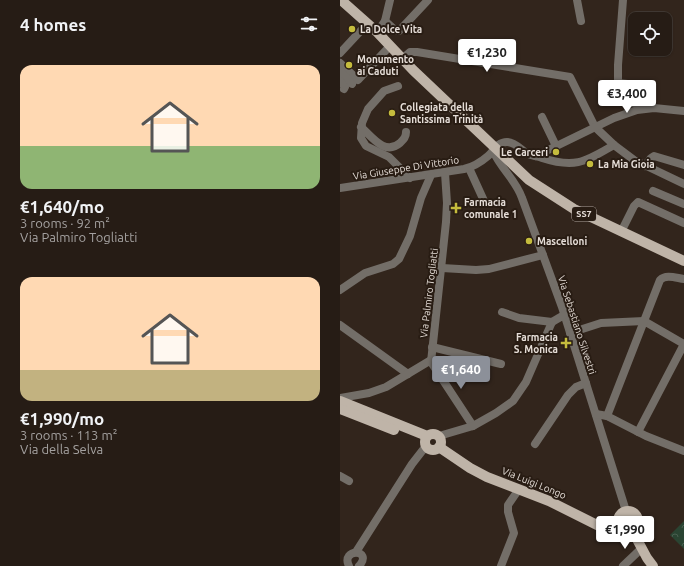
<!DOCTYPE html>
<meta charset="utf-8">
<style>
:root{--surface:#261c15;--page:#2e251e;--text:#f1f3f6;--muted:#a4a1a0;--line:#423a34;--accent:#8c9099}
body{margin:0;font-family:Ubuntu,sans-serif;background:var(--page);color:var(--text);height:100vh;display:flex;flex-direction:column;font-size:15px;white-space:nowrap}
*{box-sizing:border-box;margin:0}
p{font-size:13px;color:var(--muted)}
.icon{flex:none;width:22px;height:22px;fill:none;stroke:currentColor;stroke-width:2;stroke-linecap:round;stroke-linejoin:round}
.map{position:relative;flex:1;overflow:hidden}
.drawer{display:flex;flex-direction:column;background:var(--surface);width:340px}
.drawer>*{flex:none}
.buttons{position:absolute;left:288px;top:12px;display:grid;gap:8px}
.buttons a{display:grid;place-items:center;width:44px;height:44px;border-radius:8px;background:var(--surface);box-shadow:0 1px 3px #0004,0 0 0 1px var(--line);font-size:20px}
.price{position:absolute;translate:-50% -34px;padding:0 9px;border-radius:4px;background:#fff;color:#222;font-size:13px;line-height:26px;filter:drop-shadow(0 1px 2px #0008)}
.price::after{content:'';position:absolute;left:50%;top:24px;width:12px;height:9px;margin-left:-6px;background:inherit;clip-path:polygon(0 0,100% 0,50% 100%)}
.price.current{background:var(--accent);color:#fff}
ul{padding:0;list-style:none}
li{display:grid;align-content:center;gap:8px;height:212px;padding:0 20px}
li span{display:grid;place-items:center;height:124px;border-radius:12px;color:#555}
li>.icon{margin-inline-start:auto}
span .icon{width:72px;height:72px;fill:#fffc;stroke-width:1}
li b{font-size:17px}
h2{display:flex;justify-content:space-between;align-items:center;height:48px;padding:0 20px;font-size:17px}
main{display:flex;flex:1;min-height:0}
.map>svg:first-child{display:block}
</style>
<main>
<section class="drawer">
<h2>4 homes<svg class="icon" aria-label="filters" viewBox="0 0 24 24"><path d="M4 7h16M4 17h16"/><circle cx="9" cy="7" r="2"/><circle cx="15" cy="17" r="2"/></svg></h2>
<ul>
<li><span style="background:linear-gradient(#ffd9b3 65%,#8fb573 0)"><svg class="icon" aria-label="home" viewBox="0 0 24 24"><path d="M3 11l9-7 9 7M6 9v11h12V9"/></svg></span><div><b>€1,640/mo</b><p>3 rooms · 92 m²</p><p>Via Palmiro Togliatti</p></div></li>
<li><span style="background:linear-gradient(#ffd9b3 75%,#c2b280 0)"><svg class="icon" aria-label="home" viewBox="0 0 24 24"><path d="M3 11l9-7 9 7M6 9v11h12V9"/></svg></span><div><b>€1,990/mo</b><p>3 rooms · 113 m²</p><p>Via della Selva</p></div></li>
</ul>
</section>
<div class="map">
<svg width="344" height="566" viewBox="0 0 344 566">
<defs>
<pattern id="park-crowns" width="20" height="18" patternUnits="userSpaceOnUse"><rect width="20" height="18" fill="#2a4432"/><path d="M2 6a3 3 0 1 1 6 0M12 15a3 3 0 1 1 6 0" fill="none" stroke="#495f4f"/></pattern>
</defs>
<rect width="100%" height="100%" fill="#32251c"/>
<polygon fill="url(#park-crowns)" points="344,521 344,549 330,535"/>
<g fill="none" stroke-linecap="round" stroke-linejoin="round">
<g stroke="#736e68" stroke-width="8">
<polyline points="237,0 241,21"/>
<polyline points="283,0 278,65 278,96 280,101 284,103 309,103"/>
<polyline points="45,21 55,30 59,31 88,0"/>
<polyline points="37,32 45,21 50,0"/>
<polyline points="0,53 27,24"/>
<polyline points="62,59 70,52 77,52 230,77 255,127 274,145 294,160 344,184"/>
<polyline points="0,63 18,80 50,46"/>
<polyline points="0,71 12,84 0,76"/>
<polyline points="0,81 5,87 4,89"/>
<polyline points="278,83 307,86"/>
<polyline points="58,86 44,91 28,109 22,123 21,138 26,146 49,157 70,178"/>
<polyline points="202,117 216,146"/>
<path d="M21,127C32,137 45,156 60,143C64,139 66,137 66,132"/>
<path d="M153,151C161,169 176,180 182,198L222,307L286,511"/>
<polyline points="196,156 274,118 297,110 314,108 344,111"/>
<polyline points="305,166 311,158 314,156 344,165"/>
<polyline points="129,168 145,203"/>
<polyline points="105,173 107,203 106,222 91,362 133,426"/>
<path d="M0,188L124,169C133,167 141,162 148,156C154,151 157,142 167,142C175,142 181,150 188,154C192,156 198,156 202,158C236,169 246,161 274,145"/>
<polyline points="313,191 344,204"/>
<polyline points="281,232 294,206 298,202 344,223"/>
<polyline points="102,268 136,270 149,269 203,255"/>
<polyline points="0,290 25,273 53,264 59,259 70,236 81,198 91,175"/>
<polyline points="162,312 179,318 212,322"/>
<polyline points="0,325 68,374"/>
<polyline points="230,333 261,323 304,321 344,344"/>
<polyline points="92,347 161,364"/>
<polyline points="0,398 29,393 46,387 91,360"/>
<polyline points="256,414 267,416 306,436 344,451"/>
<path d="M267,416L320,280C326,274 336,278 344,279"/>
<polyline points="298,432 344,344"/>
<polyline points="99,436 133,426 156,413 173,401 186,382 212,322 224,315"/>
<polyline points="195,444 228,395 236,387 246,383"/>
<polyline points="0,476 9,481"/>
<polyline points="16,552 72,464 86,446"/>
<path d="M9,566C0,548 34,549 19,566"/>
<polyline points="161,566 174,533 168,512 168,505 179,489"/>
<polyline points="283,566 302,548"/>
</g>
<g stroke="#bfb4a8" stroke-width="10">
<polyline points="1,0 37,32 73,70 189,180 234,209 344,261"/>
<polyline points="0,401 87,436"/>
<polyline points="0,409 54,430"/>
<circle cx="93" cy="442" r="8"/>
<polyline points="99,447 130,468 147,477 209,501 263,528 274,531 284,530"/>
<circle cx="288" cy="521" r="10"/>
<polyline points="292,530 307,558 313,566"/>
</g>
</g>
<g fill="#c5bc3d" stroke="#281c13" stroke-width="1.5">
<circle cx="12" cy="29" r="4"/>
<circle cx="9" cy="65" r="4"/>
<circle cx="52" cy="113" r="4"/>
<circle cx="216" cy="152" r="4"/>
<circle cx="250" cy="164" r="4"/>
<path d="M114 202h4v4h4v4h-4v4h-4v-4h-4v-4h4z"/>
<circle cx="189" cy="241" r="4"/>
<path d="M224 337h4v4h4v4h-4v4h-4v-4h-4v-4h4z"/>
</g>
<g text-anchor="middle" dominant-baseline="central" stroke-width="4" stroke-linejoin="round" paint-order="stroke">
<rect fill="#281c13" stroke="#aca39c" stroke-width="1" x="232" y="207" width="24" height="14" rx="3"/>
<g font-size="9" font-weight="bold" fill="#e5ddd7">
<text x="244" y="214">SS7</text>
</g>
<g font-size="10" font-weight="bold" fill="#e5ddd7" stroke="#281c13" text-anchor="start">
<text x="20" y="29">La Dolce Vita</text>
<text x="17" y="59">Monumento<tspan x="17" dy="12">ai Caduti</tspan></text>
<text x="60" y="107">Collegiata della<tspan x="60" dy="12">Santissima Trinità</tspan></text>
<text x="208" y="152" text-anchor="end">Le Carceri</text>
<text x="258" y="164">La Mia Gioia</text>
<text x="124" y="202">Farmacia<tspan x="124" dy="12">comunale 1</tspan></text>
<text x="197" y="241">Mascelloni</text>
<text x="218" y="337" text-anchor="end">Farmacia<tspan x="218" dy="12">S. Monica</tspan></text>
</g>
<g font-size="10" fill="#e5ddd7" stroke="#281c13">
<text transform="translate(66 168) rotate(-9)">Via Giuseppe Di Vittorio</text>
<text transform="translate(89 293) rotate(-83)">Via Palmiro Togliatti</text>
<text transform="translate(237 325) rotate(72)">Via Sebastiano Silvestri</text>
<text transform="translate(194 483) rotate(22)">Via Luigi Longo</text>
</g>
</g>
</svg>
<div class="buttons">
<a><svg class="icon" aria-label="locate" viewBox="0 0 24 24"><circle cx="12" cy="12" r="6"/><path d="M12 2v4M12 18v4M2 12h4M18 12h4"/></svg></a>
</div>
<b class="price" style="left:147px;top:73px">€1,230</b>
<b class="price" style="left:287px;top:114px">€3,400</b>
<b class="price current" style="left:121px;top:390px">€1,640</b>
<b class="price" style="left:285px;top:550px">€1,990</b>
</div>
</main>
